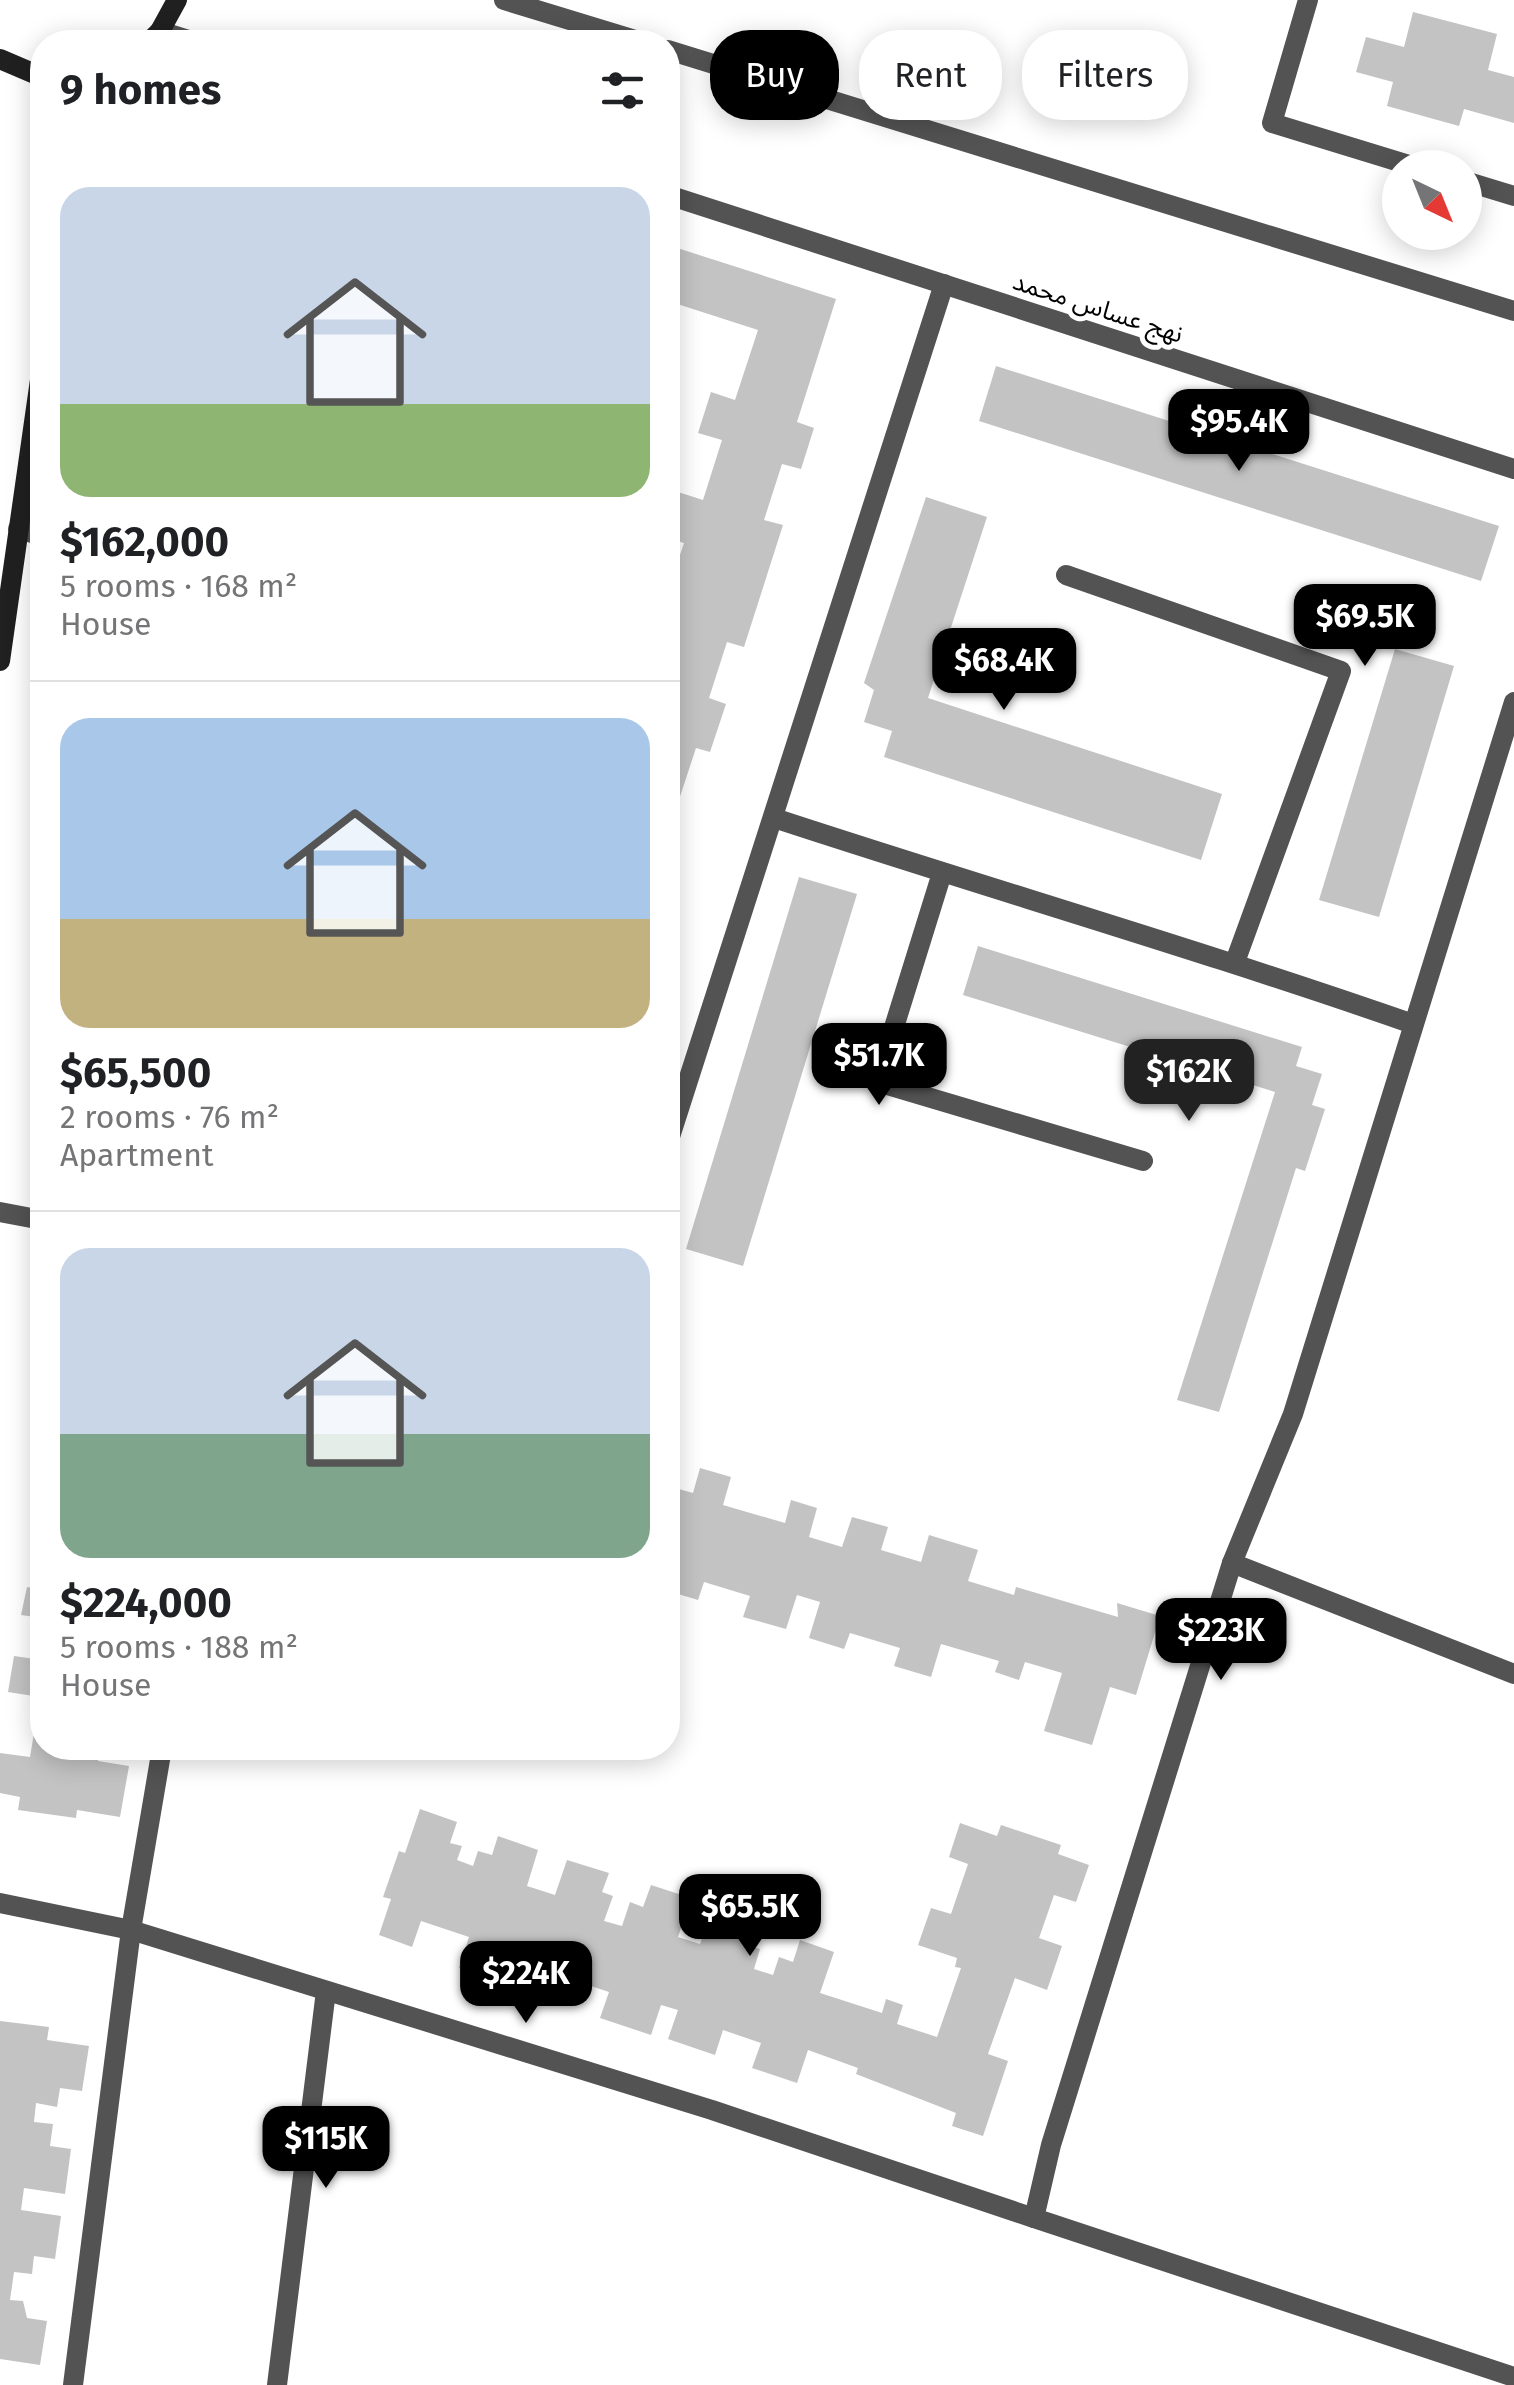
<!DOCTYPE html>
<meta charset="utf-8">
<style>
:root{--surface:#fff;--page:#f2f2f2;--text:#202124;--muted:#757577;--line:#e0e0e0;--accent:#000}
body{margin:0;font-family:"Fira Sans","Noto Sans Arabic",sans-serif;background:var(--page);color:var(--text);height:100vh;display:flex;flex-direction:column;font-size:38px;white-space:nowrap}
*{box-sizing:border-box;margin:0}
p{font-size:32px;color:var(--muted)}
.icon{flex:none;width:55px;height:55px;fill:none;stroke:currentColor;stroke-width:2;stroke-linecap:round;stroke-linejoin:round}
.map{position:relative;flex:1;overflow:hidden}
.details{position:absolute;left:30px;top:30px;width:650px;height:1730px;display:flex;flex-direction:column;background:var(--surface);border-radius:40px;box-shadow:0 5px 25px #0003}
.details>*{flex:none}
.banner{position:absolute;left:710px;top:30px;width:652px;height:90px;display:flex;gap:20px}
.needle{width:65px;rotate:137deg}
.controls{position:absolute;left:1382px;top:150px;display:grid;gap:20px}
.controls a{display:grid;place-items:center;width:100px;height:100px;border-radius:50%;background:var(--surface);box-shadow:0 5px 25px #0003;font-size:50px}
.price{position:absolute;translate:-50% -85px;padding:0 22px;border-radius:20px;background:var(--accent);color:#fff;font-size:32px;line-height:65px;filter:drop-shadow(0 2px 5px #0008)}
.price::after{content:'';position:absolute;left:50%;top:60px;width:30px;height:22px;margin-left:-15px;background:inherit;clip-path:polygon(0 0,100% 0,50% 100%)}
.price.current{background:#222;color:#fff}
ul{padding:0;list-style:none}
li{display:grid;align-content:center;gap:20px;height:530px;padding:0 30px}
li+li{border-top:2px solid var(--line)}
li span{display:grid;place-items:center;height:310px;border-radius:30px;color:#555}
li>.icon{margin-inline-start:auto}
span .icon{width:180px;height:180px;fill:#fffc;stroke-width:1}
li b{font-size:42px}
h2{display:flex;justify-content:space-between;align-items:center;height:120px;padding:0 30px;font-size:42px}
.pill{padding:0 35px;border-radius:40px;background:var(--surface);box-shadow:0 5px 25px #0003;font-size:35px;line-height:90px}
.pill.current{background:var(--accent);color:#fff}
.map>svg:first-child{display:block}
</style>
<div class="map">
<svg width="1514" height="2385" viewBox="0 0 1514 2385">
<rect width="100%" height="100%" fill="#fff"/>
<g fill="#c3c3c3">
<polygon points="1413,12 1497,34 1488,70 1514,77 1514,123 1464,109 1459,126 1387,106 1393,82 1356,72 1366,37 1404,47"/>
<polygon points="668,245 836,299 797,422 814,428 801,469 782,464 764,520 783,525 744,647 727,642 709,698 726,704 710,752 696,748 668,833 668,571 674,573 684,543 668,538 668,524 678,492 703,500 722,440 698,433 711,392 735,400 758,330 668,301"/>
<polygon points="996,366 1499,526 1481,581 979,421"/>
<polygon points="926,497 987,517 928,698 1222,794 1201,860 884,757 892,731 864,722 874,690 864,683"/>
<polygon points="1395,649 1454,666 1379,917 1319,900"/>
<polygon points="799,877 857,894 743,1266 686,1249"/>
<polygon points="978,946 1302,1047 1296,1066 1322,1074 1312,1105 1325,1109 1305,1171 1296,1168 1219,1412 1177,1400 1275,1092 963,995"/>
<polygon points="700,1468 731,1477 723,1505 785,1523 791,1500 817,1508 809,1537 842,1547 852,1517 888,1527 881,1550 921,1562 929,1535 978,1550 968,1581 1014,1595 1016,1587 1118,1617 1117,1603 1160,1616 1136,1695 1110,1687 1092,1745 1044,1731 1062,1673 1025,1662 1019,1680 995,1672 999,1661 941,1644 931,1677 894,1666 900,1648 850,1633 844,1649 809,1638 820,1602 797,1595 786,1629 743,1617 750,1596 704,1582 698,1600 668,1591 668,1486 693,1493"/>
<polygon points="27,1587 42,1589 42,1618 21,1615"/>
<polygon points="14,1656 42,1660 42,1748 100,1748 98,1761 129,1766 120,1817 77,1810 76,1818 18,1810 20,1797 0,1793 0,1753 30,1757 40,1697 8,1692"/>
<polygon points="420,1809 457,1822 450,1843 462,1846 457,1860 473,1866 478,1851 492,1855 498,1836 538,1850 527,1886 555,1895 567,1860 609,1873 602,1892 613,1896 604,1921 622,1926 630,1902 643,1907 651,1885 691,1898 678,1937 700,1944 713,1908 756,1923 748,1945 760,1949 754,1969 773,1975 779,1957 793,1962 800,1940 834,1952 820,1993 882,2013 886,1999 903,2005 897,2024 937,2037 961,1968 955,1967 957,1958 918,1945 931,1908 951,1914 968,1864 949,1857 960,1823 997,1836 1001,1825 1061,1845 1058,1854 1089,1865 1076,1902 1054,1895 1039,1938 1062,1946 1047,1990 1015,1978 988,2054 1008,2061 983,2136 952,2126 956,2113 856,2074 858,2068 808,2050 797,2083 752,2068 761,2043 723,2030 715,2055 668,2039 678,2010 661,2005 651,2035 600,2018 609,1992 576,1981 568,2006 516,1990 526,1959 508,1953 499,1981 459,1968 469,1937 421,1921 412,1947 379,1935 391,1899 383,1897 399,1851 405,1853"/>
<polygon points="0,2021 49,2027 47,2040 89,2046 82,2091 60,2088 57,2107 36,2103 34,2122 53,2124 50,2146 71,2149 65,2194 24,2188 21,2210 61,2216 55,2259 34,2256 32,2274 14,2272 10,2300 23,2301 27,2318 47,2321 40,2365 0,2359"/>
</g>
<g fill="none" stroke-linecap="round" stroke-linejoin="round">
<g stroke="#535353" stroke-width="20">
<polyline points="504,0 642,42"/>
<polyline points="1308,0 1272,123 1419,168"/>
<polyline points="160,31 195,42"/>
<polyline points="668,50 1514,311"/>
<polyline points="1465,181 1514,196"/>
<polyline points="668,195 1514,469"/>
<polyline points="18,529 42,536"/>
<polyline points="1066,575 1341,671 1235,962"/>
<polyline points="1514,702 1293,1414 1232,1563 1051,2145 1034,2218 1514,2377"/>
<path d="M774,818C987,888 1201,950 1413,1024"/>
<polyline points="942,873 877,1082 1143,1161"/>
<polyline points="668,1143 944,284"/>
<polyline points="0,1212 42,1220"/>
<polyline points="1232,1563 1514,1674"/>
<polyline points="0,1903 131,1930 712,2110 1034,2218"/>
<polyline points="73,2385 131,1930 162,1748"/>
<polyline points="277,2385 326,1991"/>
</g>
<g stroke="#202020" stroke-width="20">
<polyline points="149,42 160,31 177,0"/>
<polyline points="0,59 42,77"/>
<polyline points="0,661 42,366"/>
</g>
</g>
<g text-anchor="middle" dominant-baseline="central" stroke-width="10" stroke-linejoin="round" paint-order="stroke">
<g font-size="25" fill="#000" stroke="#fff">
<text transform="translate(1098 308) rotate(18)">نهج عساس محمد</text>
</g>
</g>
</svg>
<div class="controls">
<a><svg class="needle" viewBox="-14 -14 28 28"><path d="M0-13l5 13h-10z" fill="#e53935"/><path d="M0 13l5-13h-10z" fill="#757577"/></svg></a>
</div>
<b class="price" style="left:1239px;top:474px">$95.4K</b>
<b class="price" style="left:1365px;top:669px">$69.5K</b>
<b class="price" style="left:1004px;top:713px">$68.4K</b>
<b class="price" style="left:879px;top:1108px">$51.7K</b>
<b class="price current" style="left:1189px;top:1124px">$162K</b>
<b class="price" style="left:1221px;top:1683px">$223K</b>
<b class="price" style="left:750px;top:1959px">$65.5K</b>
<b class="price" style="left:526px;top:2026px">$224K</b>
<b class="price" style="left:326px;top:2191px">$115K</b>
<div class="banner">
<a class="pill current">Buy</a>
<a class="pill">Rent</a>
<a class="pill">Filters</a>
</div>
<section class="details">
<h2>9 homes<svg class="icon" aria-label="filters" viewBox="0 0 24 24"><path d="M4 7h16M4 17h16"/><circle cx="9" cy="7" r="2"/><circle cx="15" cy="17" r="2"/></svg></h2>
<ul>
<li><span style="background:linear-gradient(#c9d6e8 70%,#8fb573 0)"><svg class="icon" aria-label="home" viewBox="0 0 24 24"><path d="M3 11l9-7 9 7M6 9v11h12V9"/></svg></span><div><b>$162,000</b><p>5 rooms · 168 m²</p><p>House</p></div></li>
<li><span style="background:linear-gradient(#a9c7e8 65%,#c2b280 0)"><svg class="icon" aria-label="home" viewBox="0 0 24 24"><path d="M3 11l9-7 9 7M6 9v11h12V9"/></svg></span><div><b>$65,500</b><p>2 rooms · 76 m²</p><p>Apartment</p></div></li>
<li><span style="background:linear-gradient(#c9d6e8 60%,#7fa58c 0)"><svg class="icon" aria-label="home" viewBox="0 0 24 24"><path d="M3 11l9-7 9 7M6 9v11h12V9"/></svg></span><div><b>$224,000</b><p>5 rooms · 188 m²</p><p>House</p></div></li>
</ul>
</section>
</div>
